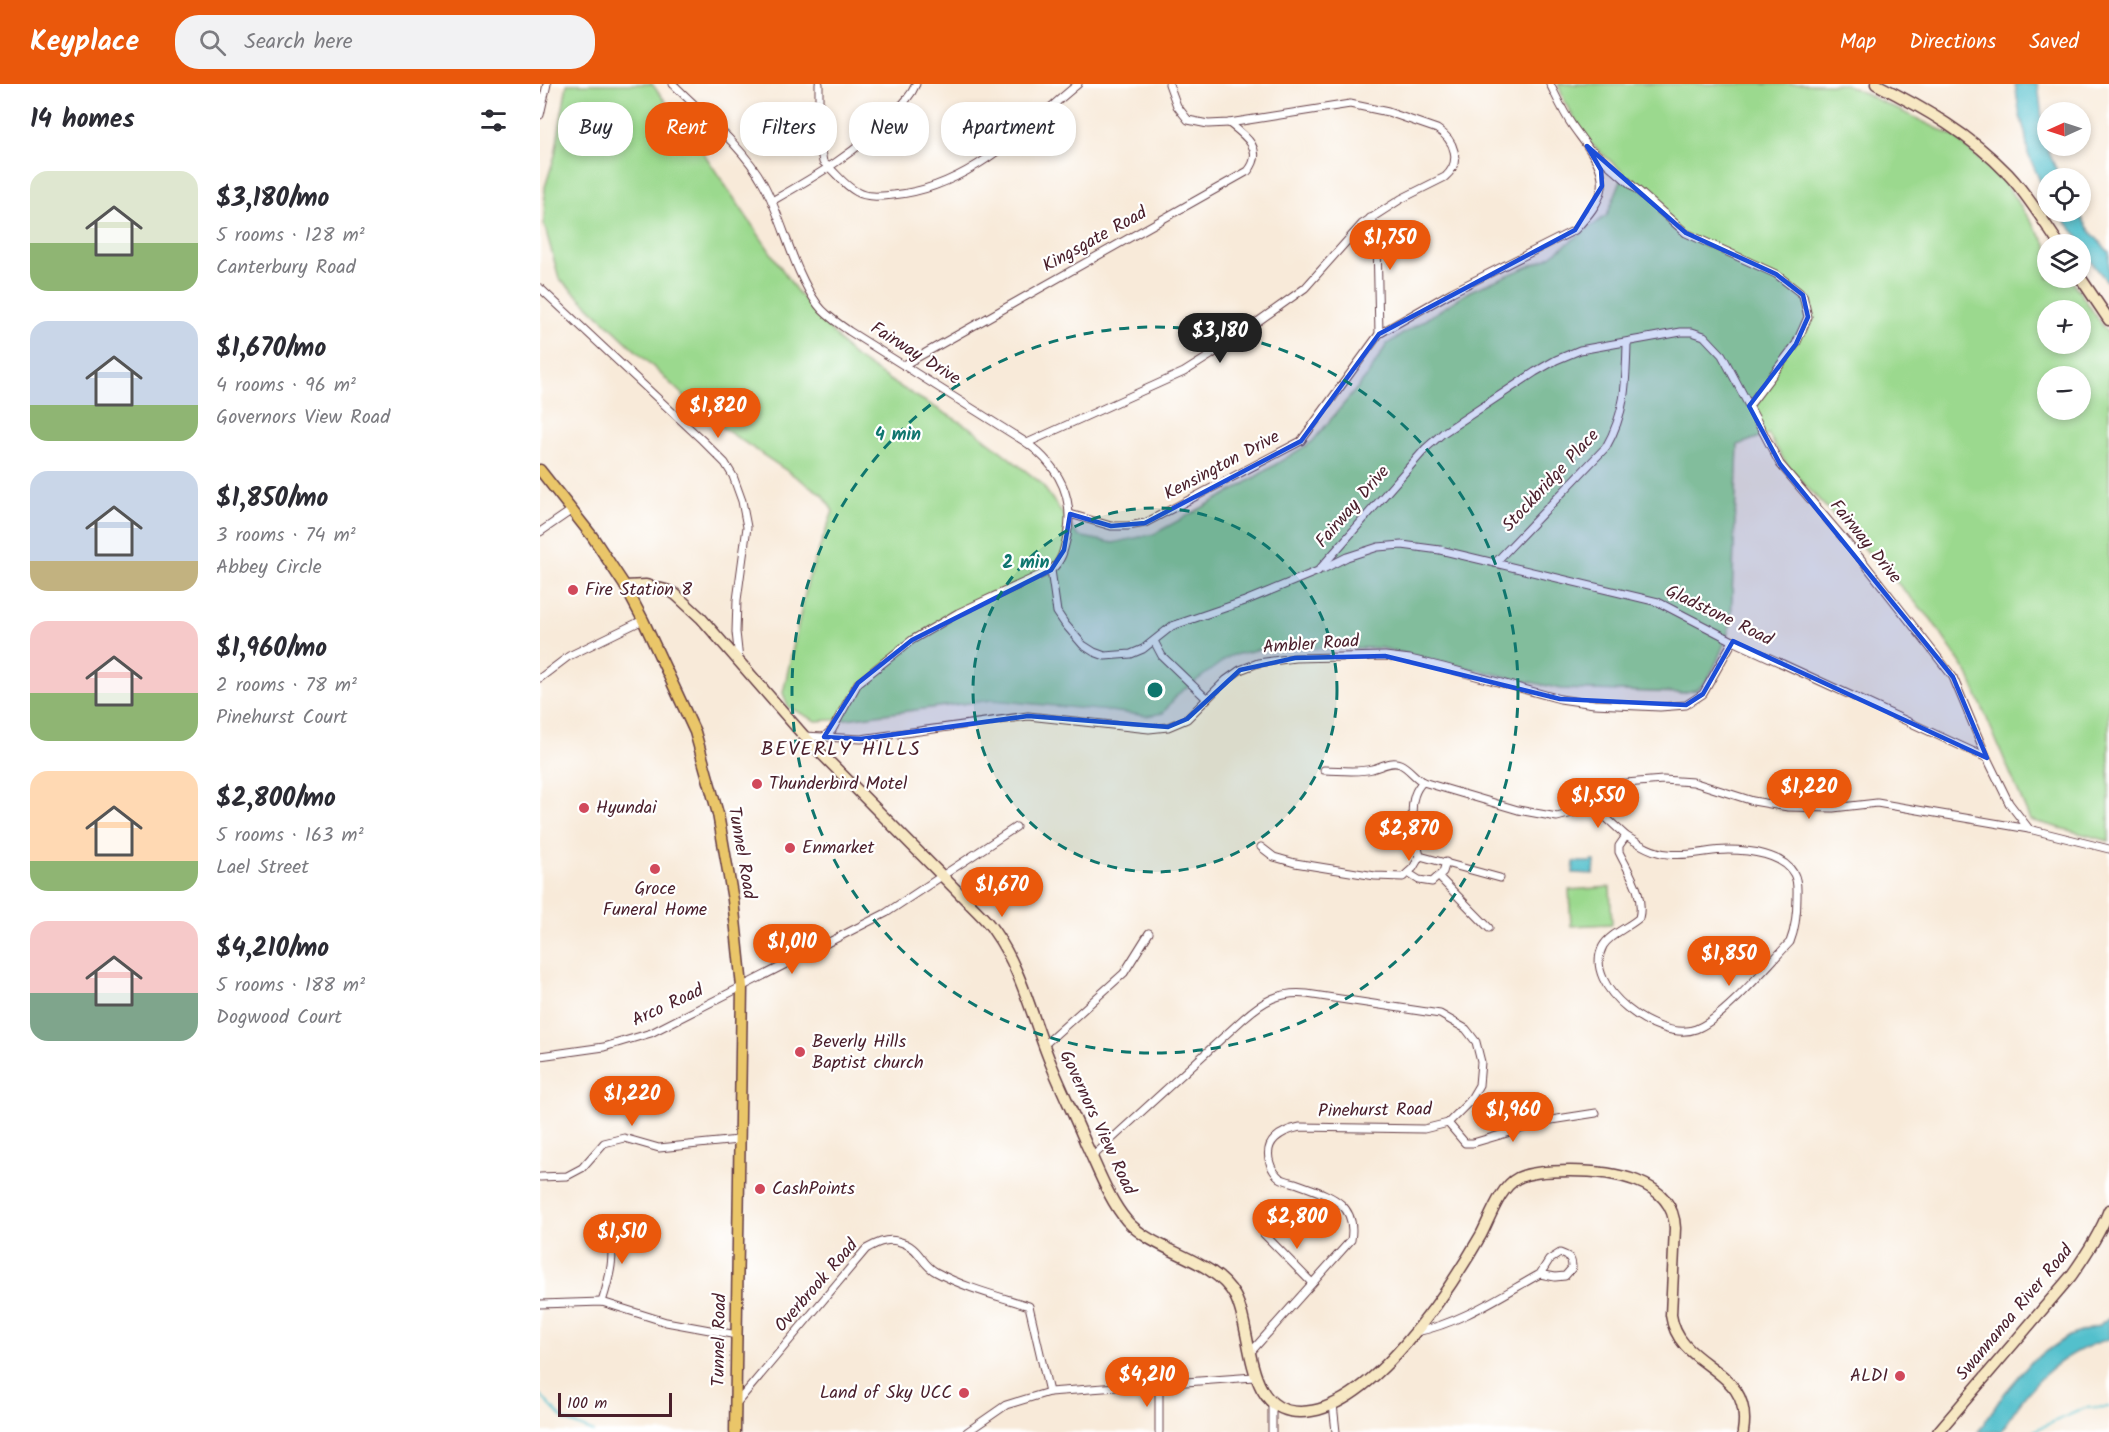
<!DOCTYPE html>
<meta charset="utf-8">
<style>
:root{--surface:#fff;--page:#f2f2f3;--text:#2b2b33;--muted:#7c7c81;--accent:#ea580c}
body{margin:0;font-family:Kalam,sans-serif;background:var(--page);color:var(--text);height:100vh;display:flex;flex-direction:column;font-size:22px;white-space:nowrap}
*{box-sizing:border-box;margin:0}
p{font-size:20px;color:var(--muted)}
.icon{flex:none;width:33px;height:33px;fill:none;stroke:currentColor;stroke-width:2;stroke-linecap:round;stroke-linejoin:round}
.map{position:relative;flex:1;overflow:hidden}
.panel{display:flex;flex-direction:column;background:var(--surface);width:540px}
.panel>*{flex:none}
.top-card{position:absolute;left:18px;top:18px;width:570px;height:54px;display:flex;gap:12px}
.needle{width:39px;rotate:267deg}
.fabs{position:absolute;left:1497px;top:18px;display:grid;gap:12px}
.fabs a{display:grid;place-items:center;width:54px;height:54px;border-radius:50%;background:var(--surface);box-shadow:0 3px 9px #0003;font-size:30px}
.scale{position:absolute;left:18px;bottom:15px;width:114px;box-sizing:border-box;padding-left:6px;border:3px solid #4a1f2b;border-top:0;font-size:16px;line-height:21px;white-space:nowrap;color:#4a1f2b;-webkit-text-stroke:4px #fff;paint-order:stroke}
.price{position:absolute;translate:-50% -51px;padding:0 14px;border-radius:21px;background:var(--accent);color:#fff;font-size:20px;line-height:39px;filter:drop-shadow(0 2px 3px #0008)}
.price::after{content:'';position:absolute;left:50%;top:36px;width:18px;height:14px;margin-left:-9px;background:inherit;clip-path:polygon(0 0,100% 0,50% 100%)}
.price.current{background:#222;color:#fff}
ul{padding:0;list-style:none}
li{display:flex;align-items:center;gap:18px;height:150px;padding:0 30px}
li span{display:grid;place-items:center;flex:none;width:168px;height:120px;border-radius:18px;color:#555}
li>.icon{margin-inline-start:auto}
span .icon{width:72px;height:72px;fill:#fffc;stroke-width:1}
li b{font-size:26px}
h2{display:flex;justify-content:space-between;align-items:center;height:72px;padding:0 30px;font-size:26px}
.tag{padding:0 21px;border-radius:24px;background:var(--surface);box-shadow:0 3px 9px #0003;font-size:21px;line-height:54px}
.tag.current{background:var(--accent);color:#fff}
header{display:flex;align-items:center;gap:36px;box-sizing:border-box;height:84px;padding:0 30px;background:var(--accent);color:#fff}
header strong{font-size:28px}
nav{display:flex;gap:33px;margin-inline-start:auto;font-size:21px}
.search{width:420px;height:54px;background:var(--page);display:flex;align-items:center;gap:15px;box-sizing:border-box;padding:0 21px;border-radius:24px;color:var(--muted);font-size:22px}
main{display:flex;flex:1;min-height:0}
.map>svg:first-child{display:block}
</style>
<header>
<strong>Keyplace</strong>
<div class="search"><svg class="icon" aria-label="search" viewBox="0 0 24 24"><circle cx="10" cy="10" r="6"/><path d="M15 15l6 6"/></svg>Search here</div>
<nav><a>Map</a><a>Directions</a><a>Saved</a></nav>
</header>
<main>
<section class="panel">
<h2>14 homes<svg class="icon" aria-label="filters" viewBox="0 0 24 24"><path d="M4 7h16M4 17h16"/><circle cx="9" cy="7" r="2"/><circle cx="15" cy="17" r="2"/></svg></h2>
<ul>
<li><span style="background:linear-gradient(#dfe7d0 60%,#8fb573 0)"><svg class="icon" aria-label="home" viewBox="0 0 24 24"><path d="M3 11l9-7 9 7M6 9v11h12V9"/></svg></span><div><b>$3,180/mo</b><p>5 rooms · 128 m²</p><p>Canterbury Road</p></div></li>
<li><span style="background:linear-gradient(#c9d6e8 70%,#8fb573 0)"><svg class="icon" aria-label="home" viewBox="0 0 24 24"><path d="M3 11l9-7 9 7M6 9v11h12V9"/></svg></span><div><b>$1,670/mo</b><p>4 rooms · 96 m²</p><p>Governors View Road</p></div></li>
<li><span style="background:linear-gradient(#c9d6e8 75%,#c2b280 0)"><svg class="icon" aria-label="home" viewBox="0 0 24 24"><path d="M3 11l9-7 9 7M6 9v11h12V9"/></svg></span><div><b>$1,850/mo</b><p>3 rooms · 74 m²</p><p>Abbey Circle</p></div></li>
<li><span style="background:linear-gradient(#f6c9c9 60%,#8fb573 0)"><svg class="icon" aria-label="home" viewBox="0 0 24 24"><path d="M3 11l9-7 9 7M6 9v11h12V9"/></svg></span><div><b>$1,960/mo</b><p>2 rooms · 78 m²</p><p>Pinehurst Court</p></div></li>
<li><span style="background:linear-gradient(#ffd9b3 75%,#8fb573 0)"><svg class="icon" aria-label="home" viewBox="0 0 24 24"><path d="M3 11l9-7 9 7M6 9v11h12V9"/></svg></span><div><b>$2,800/mo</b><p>5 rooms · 163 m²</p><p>Lael Street</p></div></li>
<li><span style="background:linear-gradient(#f6c9c9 60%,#7fa58c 0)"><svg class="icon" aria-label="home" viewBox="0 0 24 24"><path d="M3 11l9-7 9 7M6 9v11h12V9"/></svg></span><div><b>$4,210/mo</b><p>5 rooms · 188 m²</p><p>Dogwood Court</p></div></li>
</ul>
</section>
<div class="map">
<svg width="1569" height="1348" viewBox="0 0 1569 1348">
<rect width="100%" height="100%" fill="#fff"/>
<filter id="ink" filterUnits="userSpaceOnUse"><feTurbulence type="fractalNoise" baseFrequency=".0167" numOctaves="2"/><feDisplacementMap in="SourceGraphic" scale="12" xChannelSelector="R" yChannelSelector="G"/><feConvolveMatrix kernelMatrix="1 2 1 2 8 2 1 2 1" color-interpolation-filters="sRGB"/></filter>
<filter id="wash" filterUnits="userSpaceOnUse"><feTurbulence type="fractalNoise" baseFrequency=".008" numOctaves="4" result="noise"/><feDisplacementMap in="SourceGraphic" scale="24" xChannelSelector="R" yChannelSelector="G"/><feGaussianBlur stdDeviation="1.35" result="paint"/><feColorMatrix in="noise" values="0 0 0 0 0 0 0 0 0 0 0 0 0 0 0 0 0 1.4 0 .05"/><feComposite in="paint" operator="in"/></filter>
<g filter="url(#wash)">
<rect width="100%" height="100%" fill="#f8ead9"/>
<g fill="#9bd98e" stroke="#727c5c" stroke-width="1.5" fill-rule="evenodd">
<path d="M27,0H112L150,49L256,206L311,270L357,301L434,346L501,399L538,452L573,459L614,450L696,405L772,358L828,291L847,260L930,207L1006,175L1067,131L1084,89L1048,57L1025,19L1018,0H1305L1415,53L1464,98L1507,161L1508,194H1530L1569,251V757L1490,736L1428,590L1391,535L1248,383L1228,350L1198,361L1191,539C1186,555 1172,598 1156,606C1152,607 1146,608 1142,609L1021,605L841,564H724L690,572L638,610L623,629L607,632L570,627L452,616L306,635L276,637L248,623L243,609L268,496L293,427L283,411L165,332L19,194L4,140L5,103L15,71ZM1508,226H1540V260H1508ZM1508,292H1540V326H1508Z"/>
<polygon points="1070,803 1072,840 1031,842 1029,806"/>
</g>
<g fill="#53c0cc" stroke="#4e707c" stroke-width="1.5">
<polygon points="1475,0 1498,0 1505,59 1520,94 1508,94 1507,113 1488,70 1485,48 1480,32"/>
<polygon points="1517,128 1538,128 1551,148 1569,168 1569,200 1549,175 1537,151"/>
<polygon points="1052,777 1055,777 1054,790 1033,789 1034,778 1051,778"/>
<path d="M1569,1233V1255C1517,1270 1487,1303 1461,1348H1438L1463,1311L1492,1277L1529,1252L1558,1242Z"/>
</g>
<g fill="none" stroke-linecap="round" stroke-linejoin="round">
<g stroke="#53c0cc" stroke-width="2">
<polyline points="0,1311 24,1336 54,1348"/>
<polyline points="1491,1348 1545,1324 1569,1323"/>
</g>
</g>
</g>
<g filter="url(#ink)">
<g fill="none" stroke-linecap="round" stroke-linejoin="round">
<g stroke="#643d45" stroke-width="9">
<g id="street">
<path d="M133,0C161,28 205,65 223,99C244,137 252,185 278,221C286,232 298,239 309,247L487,359C518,382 535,413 527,452C524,466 522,477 511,486L517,528L525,540L543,561L554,568L565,572L591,570L603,565L632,542L705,517L778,487L886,364L903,349L995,288L1016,276L1040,266L1141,248H1152L1164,252L1182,271L1240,380L1321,475L1413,593L1447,674L1469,719L1489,745L1569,765"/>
<path d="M279,0V56L283,78C296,88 303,101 317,108C327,114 342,112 353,111C429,104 482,46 538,0"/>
<polyline points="0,31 7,0"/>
<polyline points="1053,67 1146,149 1236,190 1263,211 1268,233 1256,260 1209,322"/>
<path d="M232,117C276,92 318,68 353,30C362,21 371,12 376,0"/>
<polyline points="830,134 836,142 837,155 839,250"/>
<polyline points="0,204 162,356 185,379 193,392 202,417 207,443 197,516 196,548 199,576"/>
<path d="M364,281L708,87C725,66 706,52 689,39"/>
<path d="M487,359L644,288L671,271L765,204L822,140L861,115L905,93C922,78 915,56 897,45L848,28L810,20L689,39L668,40L648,36L637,22L629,0"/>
<path d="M530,430L571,442H588L605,439L761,357L839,250L912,208L1035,146C1046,134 1060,119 1062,103C1065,80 1044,59 1032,41C1023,28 1017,14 1010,0"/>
<polyline points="0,448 32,426"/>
<path d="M955,479L1066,363C1086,328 1086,298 1087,259"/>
<polyline points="783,485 807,473 838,463 862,461 900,466 1118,518 1193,557 1447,674"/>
<polyline points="614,557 622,572 667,615"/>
<polyline points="0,594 29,572 103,536"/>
<polyline points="264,652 321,655 488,632 609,645 628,643 647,635 686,596 700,586 718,579 755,574 845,572 870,575 903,583 1020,615 1054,620 1120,623 1146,621 1163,610 1193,557"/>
<polyline points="284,653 292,646 318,599 372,556 418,529 511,486"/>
<path d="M784,686C799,686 817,689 832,685C841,683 851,676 860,680C869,684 874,693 883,698L978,726L1017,733L1036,728L1063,704L1073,700L1123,696L1153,698L1213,717L1248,723L1293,724L1337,719L1489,745"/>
<path d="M883,698C864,715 875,751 880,772L960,794"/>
<polyline points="1049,718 1086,752"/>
<path d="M1086,752C1099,760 1113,769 1128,770C1148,773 1168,766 1188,766C1209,766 1243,770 1254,790C1258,797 1257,806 1257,813C1257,829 1256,843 1250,858C1228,881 1183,935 1156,945C1119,959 1041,903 1063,862C1070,850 1089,843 1099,834C1105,811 1089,789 1079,768V762Z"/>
<polyline points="721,763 734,773 755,779 835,792 863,793 873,784 880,772"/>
<polyline points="868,789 879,796 892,798 903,788 906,778"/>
<polyline points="899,793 949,844"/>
<polyline points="504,961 584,889 609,849"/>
<polyline points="0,972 64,963 111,949 346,829 476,743"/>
<polyline points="908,1039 925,1059 933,1059 1011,1036 1056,1029"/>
<path d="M552,1073L703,935C723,917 740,907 767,910L900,930L926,945L936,958L941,978L939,1001L929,1018L908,1039L884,1045L760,1043C741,1047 723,1057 730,1079C731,1084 736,1091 740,1094C745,1097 752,1098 758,1100C787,1111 818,1118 811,1156L710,1269"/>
<polyline points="0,1093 27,1092 42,1084 64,1059 84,1054 119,1064 198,1056"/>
<polyline points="724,1150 772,1199"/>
<path d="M62,1218C69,1196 77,1168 68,1145"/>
<polyline points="0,1220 62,1218 126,1238 197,1251"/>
<path d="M876,1248C921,1239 960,1212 1000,1190L1015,1193L1025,1192L1032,1184C1032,1174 1029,1172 1020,1169L1009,1176L1000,1190"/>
<polyline points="732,1319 732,1348"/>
<polyline points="793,1320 796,1348"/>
<path d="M195,1321L326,1165C335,1160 346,1154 357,1157C382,1163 379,1179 396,1188C425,1204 458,1212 489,1222L509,1308"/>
<polyline points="427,1348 466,1321 509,1308 714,1293"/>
<polyline points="619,1348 619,1300"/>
</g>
</g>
<g stroke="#643d45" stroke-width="13">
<g id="secondary">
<path d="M1336,0C1384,24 1431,51 1468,90C1488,111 1503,137 1519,160"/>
<polyline points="1540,193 1569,236"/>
<path d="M85,502L106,501L126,506L135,510L161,534L264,652L427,817C436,827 447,836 454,847C482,886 493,937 511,980C522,1007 535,1033 546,1060C558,1085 569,1116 587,1137C616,1169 674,1174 695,1212C714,1247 703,1329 761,1328C831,1327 909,1207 941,1151C950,1134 960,1103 978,1094C989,1088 1017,1087 1030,1087C1069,1087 1133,1094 1135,1144L1131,1231C1139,1287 1214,1281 1203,1348"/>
<path d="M1398,1348L1531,1192C1546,1171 1560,1150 1569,1126"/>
</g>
</g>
<g stroke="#643d45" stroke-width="13">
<polyline id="primary" points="0,386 52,452 85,502 103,536 155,648 178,730 193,816 202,903 195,1348"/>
</g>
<use href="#street" stroke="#fff" stroke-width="7"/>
<use href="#secondary" stroke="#f7e8c3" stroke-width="10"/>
<use href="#primary" stroke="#eac669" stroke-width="10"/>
</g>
</g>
<path fill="#1d4ed8" fill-opacity="0.2" stroke="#1d4ed8" stroke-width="4.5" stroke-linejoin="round" d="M1047,62L1146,149L1236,190L1263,211L1268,233L1256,260L1209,322L1240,380L1413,593L1447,674L1193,557L1163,610L1146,621L1020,615L845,572L755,574L700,586L647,635L628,643L488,632L321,655L284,653L318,599L372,556L511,486L524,466L530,430L571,442L605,439L761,357L839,250L1035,146L1062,102L1061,86Z"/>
<circle cx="615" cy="606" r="182" fill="#0f766e" fill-opacity=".12"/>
<g fill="none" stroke="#0f766e" stroke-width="3" stroke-dasharray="10 8">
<circle cx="615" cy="606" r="182"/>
<circle cx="615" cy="606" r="363"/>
</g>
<g fill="#d1495b" stroke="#fff" stroke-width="2">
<circle cx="33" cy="506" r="6"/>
<circle cx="217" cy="700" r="6"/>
<circle cx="44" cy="724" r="6"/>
<circle cx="250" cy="764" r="6"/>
<circle cx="115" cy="785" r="6"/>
<circle cx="260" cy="968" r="6"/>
<circle cx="220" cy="1105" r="6"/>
<circle cx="1360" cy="1292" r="6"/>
<circle cx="424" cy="1309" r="6"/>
</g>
<g text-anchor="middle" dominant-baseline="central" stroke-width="4.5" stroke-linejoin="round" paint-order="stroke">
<g font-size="18" fill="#4a1f2b" stroke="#fff">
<text transform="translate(555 156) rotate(-29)">Kingsgate Road</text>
<text transform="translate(375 270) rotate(32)">Fairway Drive</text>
<text transform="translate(682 382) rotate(-28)">Kensington Drive</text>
<text transform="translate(1011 397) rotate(-47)">Stockbridge Place</text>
<text transform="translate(813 423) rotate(-49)">Fairway Drive</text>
<text transform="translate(1325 458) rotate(51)">Fairway Drive</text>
<text transform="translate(1179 532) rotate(26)">Gladstone Road</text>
<text transform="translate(771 561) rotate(-4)">Ambler Road</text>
<text transform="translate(201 769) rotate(80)">Tunnel Road</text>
<text transform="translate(128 922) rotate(-25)">Arco Road</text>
<text transform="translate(835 1027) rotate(-1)">Pinehurst Road</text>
<text transform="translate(557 1039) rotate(65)">Governors View Road</text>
<text transform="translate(277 1202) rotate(-49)">Overbrook Road</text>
<text transform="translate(1475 1229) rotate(-50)">Swannanoa River Road</text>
<text transform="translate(180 1256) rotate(-89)">Tunnel Road</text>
</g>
<g font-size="18" fill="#4a1f2b" stroke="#fff" text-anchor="start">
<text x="45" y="506">Fire Station 8</text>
<text x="229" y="700">Thunderbird Motel</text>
<text x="56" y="724">Hyundai</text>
<text x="262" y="764">Enmarket</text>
<text x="115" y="805" text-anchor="middle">Groce<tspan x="115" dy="21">Funeral Home</tspan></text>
<text x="272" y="958">Beverly Hills<tspan x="272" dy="21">Baptist church</tspan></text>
<text x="232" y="1105">CashPoints</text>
<text x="1348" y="1292" text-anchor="end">ALDI</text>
<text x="412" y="1309" text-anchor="end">Land of Sky UCC</text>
</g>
<g font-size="20" letter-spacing="1.5" fill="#4a1f2b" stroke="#fff">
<text x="301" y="666">BEVERLY HILLS</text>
</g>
</g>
<circle cx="615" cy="606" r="9" fill="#0f766e" stroke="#fff" stroke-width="3"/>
<g font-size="18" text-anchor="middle" font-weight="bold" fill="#0f766e" stroke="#fff" stroke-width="4.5" stroke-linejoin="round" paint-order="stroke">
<text x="358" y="356">4 min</text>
<text x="486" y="484">2 min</text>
</g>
</svg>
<div class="fabs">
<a><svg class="needle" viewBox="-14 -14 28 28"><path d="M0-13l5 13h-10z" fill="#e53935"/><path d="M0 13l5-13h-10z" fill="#7c7c81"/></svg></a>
<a><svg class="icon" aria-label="locate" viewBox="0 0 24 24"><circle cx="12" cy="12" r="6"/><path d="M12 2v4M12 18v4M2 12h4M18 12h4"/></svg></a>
<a><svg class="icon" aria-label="layers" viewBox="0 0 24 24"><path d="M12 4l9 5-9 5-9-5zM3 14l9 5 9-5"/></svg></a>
<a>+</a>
<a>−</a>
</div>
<div class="scale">100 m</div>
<b class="price" style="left:850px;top:187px">$1,750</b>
<b class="price current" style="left:680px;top:280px">$3,180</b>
<b class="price" style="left:178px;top:355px">$1,820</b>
<b class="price" style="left:1269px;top:736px">$1,220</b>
<b class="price" style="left:1058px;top:745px">$1,550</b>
<b class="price" style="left:869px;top:778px">$2,870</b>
<b class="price" style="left:462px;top:834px">$1,670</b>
<b class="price" style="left:252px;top:891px">$1,010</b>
<b class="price" style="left:1189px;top:903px">$1,850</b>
<b class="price" style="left:92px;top:1043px">$1,220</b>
<b class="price" style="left:973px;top:1059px">$1,960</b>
<b class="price" style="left:757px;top:1166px">$2,800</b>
<b class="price" style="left:82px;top:1181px">$1,510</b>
<b class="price" style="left:607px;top:1324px">$4,210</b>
<div class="top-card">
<a class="tag">Buy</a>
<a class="tag current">Rent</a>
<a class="tag">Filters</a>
<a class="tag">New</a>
<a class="tag">Apartment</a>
</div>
</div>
</main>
